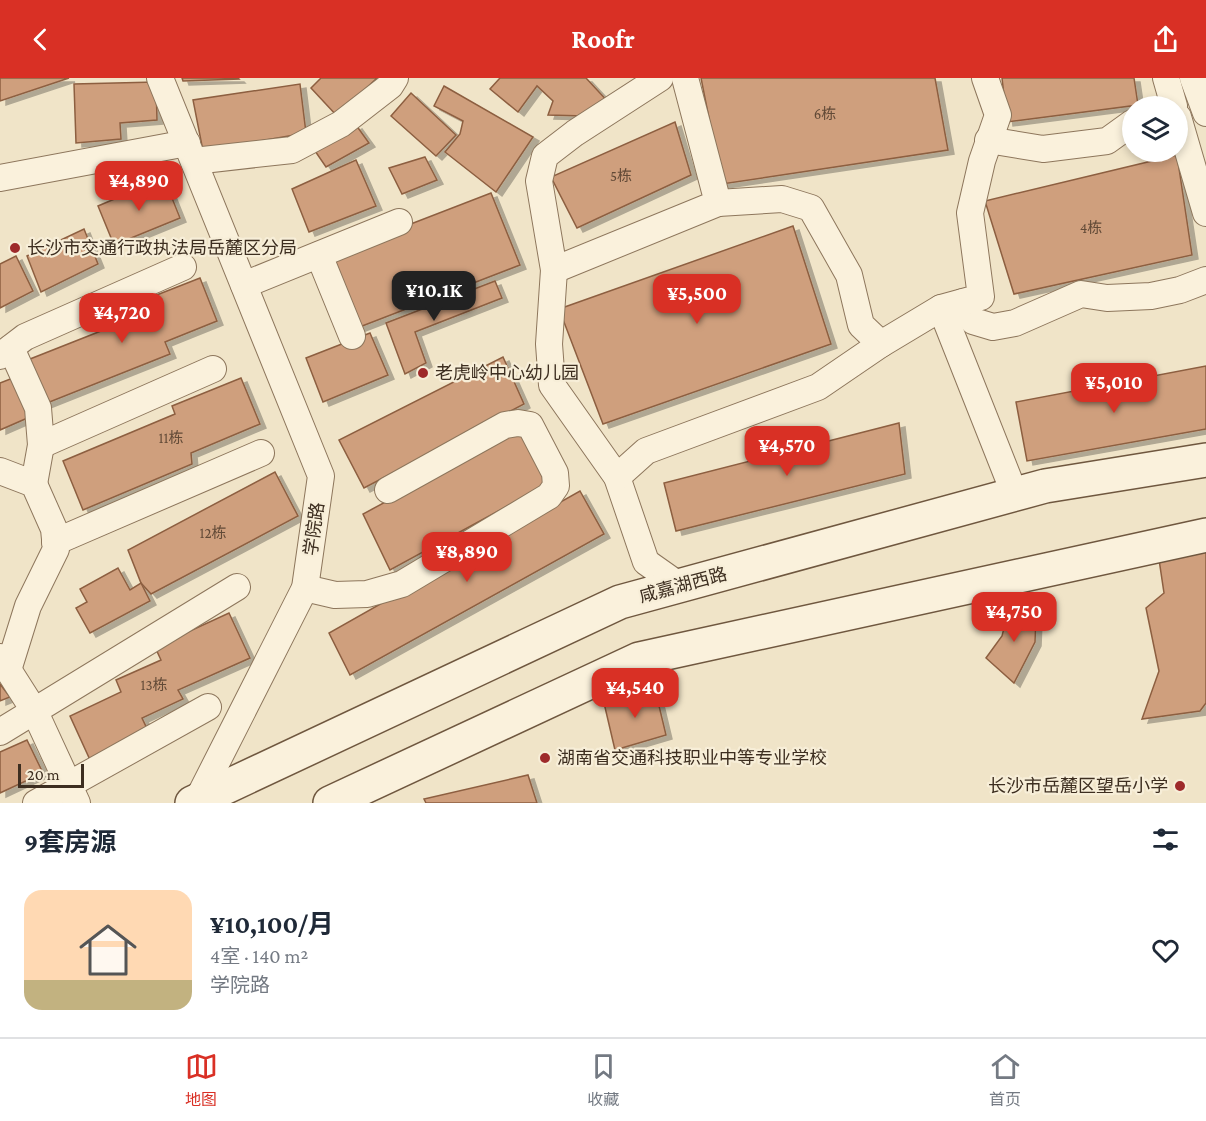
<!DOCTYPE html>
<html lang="zh">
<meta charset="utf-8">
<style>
:root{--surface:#fff;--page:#f2f2f3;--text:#1f2937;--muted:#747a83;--line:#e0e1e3;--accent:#d93025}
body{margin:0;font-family:"Crimson Pro","Noto Sans SC",serif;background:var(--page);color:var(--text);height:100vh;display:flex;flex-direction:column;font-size:22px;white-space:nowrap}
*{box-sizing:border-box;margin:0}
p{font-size:20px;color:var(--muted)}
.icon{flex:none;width:33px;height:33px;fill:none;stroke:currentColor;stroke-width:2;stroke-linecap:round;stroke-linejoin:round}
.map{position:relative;height:725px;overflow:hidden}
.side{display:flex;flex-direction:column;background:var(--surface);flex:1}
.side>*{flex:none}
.tools{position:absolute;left:1122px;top:18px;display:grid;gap:12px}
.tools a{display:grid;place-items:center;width:66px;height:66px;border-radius:50%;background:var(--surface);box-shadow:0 3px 9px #0003;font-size:30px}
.scale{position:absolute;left:18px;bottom:15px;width:66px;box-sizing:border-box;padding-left:6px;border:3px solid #3d2e20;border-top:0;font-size:16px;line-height:21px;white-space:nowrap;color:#3d2e20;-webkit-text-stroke:4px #f7eed8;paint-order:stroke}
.price{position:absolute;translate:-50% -51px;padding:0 14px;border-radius:12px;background:var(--accent);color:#fff;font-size:20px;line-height:39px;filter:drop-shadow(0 2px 3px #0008)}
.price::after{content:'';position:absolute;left:50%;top:36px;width:18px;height:14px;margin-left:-9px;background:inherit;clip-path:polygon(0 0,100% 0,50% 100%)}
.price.current{background:#222;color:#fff}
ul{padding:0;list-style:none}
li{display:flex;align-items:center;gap:18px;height:150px;padding:0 24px}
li+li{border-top:2px solid var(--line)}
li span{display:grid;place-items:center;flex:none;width:168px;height:120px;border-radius:18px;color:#555}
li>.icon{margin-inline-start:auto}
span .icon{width:72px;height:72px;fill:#fffc;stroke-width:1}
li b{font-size:26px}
h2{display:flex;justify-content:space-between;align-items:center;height:72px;padding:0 24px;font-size:26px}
header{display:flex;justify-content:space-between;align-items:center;height:78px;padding:0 24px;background:var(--accent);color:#fff;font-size:27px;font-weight:700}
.dock{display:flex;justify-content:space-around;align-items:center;height:84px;border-top:2px solid var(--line);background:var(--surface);font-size:16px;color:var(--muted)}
.dock a{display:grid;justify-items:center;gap:3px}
.dock .current{color:var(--accent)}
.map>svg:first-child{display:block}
</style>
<header><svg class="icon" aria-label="back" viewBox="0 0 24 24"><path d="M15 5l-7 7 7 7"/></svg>Roofr<svg class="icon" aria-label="share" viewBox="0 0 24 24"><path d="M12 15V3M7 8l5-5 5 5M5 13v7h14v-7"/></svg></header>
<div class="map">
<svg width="1206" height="725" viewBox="0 0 1206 725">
<defs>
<filter id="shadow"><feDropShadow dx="6" dy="4" stdDeviation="0" flood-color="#0004"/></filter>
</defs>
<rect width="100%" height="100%" fill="#f0e4c8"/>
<g fill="#cf9f7d" stroke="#8d5f41" stroke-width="1.5" filter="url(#shadow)">
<polygon points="0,0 69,0 0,23"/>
<polygon points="182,0 238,0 239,1 183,3"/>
<polygon points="321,0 377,0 337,38 311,10"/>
<polygon points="500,0 586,0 611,27 585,38 548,37 553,23 537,8 518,34 490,11"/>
<polygon points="701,0 935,0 948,72 722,106"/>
<polygon points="1002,0 1134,0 1138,27 1007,44"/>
<polygon points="156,4 157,42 120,45 121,61 76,65 74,6"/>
<polygon points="300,6 306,55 203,73 193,22"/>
<polygon points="444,8 533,59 496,114 445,74 460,56 463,43 434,28"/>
<polygon points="411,15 456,57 436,78 391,38"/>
<polygon points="675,44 691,97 577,150 551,99"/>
<polygon points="356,47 369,65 326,89 313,70"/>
<polygon points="1177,77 1192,177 1014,216 985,123"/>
<polygon points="425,79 437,102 402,116 389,90"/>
<polygon points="356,82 376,128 309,154 292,111"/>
<polygon points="164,100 180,140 114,167 98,128"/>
<polygon points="491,115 520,187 357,250 328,178"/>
<polygon points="793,148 831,266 603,346 559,231"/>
<polygon points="84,151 98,186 41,214 27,178"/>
<polygon points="16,178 33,213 0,230 0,186"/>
<polygon points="200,200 217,243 165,264 170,276 42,327 25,283 149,234 144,222"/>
<polygon points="495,203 502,220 415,254 426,285 405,296 386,245"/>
<polygon points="370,255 388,297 323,324 306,280"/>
<polygon points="503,279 524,326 364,410 339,362"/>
<polygon points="1206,288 1206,351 1027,383 1016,324"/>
<polygon points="18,298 32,338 0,352 0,305"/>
<polygon points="241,300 260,346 191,375 192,386 83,432 63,383 175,336 172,328"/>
<polygon points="899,345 905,396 676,453 664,405"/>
<polygon points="516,354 527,355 548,406 390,492 363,436"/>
<polygon points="275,394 298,438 151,516 141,505 128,472"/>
<polygon points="580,413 604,456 350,597 329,555"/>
<polygon points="1203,458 1206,474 1206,625 1200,633 1142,641 1159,593 1146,530 1164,515 1157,468"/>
<polygon points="118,490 130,512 141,505 150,523 90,555 76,530 87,524 80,511"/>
<polygon points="1010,527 1036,540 1035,564 1014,605 986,580 1002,558"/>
<polygon points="229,535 250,580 178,612 183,621 142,640 150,657 91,684 70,638 121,614 116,602 161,582 155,569"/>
<polygon points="0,606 10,619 0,623"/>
<polygon points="655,611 666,657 615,672 604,625"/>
<polygon points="27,662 43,695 0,715 0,674"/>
<polygon points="528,697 537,725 426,725 424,721"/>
</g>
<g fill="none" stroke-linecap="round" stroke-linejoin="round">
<g stroke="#8d765c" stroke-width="28">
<g id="street">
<polyline points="160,0 321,398 305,510 196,725"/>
<polyline points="660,0 575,55 545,78 539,103 554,192 549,266 552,307 617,399 646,484 680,508"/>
<polyline points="1166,0 1174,28"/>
<polyline points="1193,0 1206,35"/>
<polyline points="1178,39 1206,135"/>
<polyline points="988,62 1043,71 1107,63 1132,45"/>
<polyline points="194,83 292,72 341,46 390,8 395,0"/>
<polyline points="0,100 187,65"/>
<polyline points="319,177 352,258"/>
<polyline points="554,192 718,125 685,0"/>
<polyline points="244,207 399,144"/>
<polyline points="963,224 973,243 993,249 1015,245 1081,216 1107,220 1151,218 1180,212 1206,202"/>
<polyline points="941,230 1015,417"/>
<polyline points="881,266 941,230 981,219 970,135 982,83 998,37 985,0"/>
<polyline points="11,270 38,330 41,367 34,406"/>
<polyline points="0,278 25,259 183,189"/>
<polyline points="41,367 213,291"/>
<polyline points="0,393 34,406 54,451 56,471 28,528 9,589"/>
<polyline points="617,399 646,373 818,309 881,266 861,247 849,197 811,130 782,121 718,125"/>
<polyline points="55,464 261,375"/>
<polyline points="305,510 335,517 367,516 402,506 549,418 556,408 555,395 530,347 518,345 505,347 388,412"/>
<polyline points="0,579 35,634 77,725"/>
<polyline points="0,654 237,509"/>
<polyline points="36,725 208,629"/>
</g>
</g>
<g stroke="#6f573f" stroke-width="36">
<g id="secondary">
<polyline points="192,725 620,524 1045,408 1206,382"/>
<polyline points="330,725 639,581 1206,457"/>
</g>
</g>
<use href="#street" stroke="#faf1dc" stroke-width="26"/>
<use href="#secondary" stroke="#faf1dc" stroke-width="33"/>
</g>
<g fill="#9e2a2b" stroke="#f7eed8" stroke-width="2">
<circle cx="15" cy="170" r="6"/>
<circle cx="423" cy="295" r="6"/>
<circle cx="545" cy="680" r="6"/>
<circle cx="1180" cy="708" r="6"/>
</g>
<g text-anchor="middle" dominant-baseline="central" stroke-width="4.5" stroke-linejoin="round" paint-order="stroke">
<g font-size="15" fill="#624a37">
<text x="825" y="36">6栋</text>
<text x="621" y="98">5栋</text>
<text x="1091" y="150">4栋</text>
<text x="171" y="360">11栋</text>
<text x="213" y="455">12栋</text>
<text x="154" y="607">13栋</text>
</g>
<g font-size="18" fill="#3d2e20" stroke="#f7eed8" text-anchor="start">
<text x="27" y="170">长沙市交通行政执法局岳麓区分局</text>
<text x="435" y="295">老虎岭中心幼儿园</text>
<text x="557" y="680">湖南省交通科技职业中等专业学校</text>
<text x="1168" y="708" text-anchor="end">长沙市岳麓区望岳小学</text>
</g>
<g font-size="18" fill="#3d2e20" stroke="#f7eed8">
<text transform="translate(314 451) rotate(-82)">学院路</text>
<text transform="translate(683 507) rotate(-15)">咸嘉湖西路</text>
</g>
</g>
</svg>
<div class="tools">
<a><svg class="icon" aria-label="layers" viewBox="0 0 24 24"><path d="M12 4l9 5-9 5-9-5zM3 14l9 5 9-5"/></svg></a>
</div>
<div class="scale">20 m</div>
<b class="price" style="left:139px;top:134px">¥4,890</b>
<b class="price current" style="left:434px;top:244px">¥10.1K</b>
<b class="price" style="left:697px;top:247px">¥5,500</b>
<b class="price" style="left:122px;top:266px">¥4,720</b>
<b class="price" style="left:1114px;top:336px">¥5,010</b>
<b class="price" style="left:787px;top:399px">¥4,570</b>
<b class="price" style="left:467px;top:505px">¥8,890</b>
<b class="price" style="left:1014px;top:565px">¥4,750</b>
<b class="price" style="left:635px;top:641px">¥4,540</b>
</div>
<section class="side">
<h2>9套房源<svg class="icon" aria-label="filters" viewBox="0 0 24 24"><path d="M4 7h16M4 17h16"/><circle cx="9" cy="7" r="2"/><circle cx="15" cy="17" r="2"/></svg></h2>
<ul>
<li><span style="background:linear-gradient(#ffd9b3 75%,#c2b280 0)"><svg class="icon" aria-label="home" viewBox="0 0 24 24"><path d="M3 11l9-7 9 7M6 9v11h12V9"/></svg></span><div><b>¥10,100/月</b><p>4室 · 140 m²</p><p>学院路</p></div><svg class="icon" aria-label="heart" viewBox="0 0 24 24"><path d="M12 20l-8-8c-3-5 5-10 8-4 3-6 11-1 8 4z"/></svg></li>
</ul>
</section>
<nav class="dock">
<a class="current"><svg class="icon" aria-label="map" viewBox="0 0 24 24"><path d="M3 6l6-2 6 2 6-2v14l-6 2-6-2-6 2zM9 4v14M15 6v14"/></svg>地图</a>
<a><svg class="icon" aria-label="saved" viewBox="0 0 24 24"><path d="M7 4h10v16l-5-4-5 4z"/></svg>收藏</a>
<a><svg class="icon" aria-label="home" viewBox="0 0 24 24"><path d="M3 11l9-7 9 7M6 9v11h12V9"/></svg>首页</a>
</nav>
